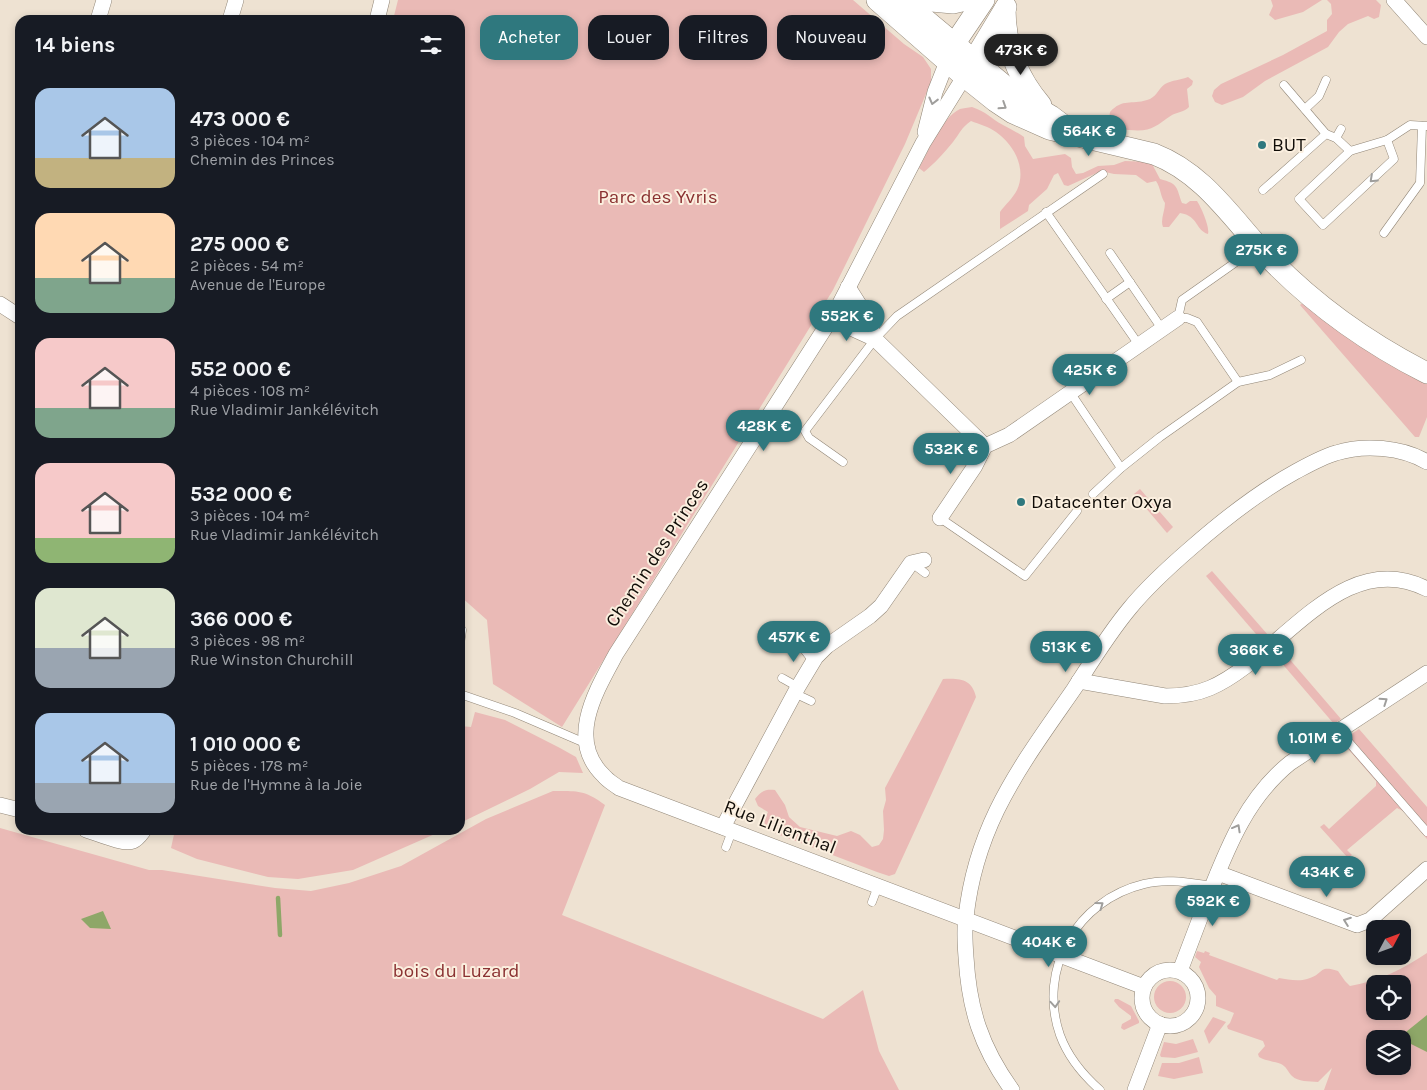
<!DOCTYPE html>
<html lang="fr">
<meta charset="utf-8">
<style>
:root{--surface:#171b24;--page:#242831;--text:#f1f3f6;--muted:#9ea1a6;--accent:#2f787e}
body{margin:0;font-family:Karla,sans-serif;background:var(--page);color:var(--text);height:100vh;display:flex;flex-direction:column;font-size:19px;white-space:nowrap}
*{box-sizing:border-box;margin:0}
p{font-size:16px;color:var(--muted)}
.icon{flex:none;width:28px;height:28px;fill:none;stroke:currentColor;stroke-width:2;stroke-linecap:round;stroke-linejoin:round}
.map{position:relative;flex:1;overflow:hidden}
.drawer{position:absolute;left:15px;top:15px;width:450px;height:820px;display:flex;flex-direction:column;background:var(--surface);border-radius:15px;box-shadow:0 2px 8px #0003}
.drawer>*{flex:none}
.guide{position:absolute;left:480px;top:15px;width:475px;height:45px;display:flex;gap:10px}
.needle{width:32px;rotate:49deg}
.tools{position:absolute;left:1366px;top:920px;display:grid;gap:10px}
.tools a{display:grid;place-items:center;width:45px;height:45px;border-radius:10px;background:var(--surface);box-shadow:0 2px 8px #0003;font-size:25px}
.price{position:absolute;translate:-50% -42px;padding:0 11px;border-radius:18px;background:var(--accent);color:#fff;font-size:16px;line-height:32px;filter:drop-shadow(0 1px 2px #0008)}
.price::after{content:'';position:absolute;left:50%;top:30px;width:15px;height:11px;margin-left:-8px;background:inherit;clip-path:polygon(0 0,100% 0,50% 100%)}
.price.active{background:#222;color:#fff}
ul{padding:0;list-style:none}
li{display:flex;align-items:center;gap:15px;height:125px;padding:0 20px}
li span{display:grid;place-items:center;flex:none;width:140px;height:100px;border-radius:15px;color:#555}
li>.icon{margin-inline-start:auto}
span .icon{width:60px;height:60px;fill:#fffc;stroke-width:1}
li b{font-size:21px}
h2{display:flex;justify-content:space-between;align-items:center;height:60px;padding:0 20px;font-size:21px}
.pill{padding:0 18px;border-radius:15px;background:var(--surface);box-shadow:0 2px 8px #0003;font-size:18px;line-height:45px}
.pill.active{background:var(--accent);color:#fff}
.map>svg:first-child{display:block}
</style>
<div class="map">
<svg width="1427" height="1090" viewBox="0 0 1427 1090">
<rect width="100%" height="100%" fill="#eee2d2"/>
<g fill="#eabab6" fill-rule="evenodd">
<polygon points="398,0 853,0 904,44 923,57 931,69 931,82 905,144 833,290 562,727 493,684 487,620 460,596 460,20 393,20"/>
<polygon points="1271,0 1322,0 1303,12 1275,20 1269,15 1273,6"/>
<polygon points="1327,0 1376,0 1381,5 1379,17 1374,19 1368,16 1348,24 1339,32 1328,47 1265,81 1243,97 1222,105 1215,102 1212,96 1214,90 1221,84 1283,55 1327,31 1327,20 1332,14 1331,4"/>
<path d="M1188,77L1193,81L1192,85L1187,89L1189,107C1184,112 1178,112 1172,115C1154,127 1152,132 1129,130C1122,130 1117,129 1111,126L1109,119L1110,112C1123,98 1131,105 1147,100C1156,98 1158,89 1165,84C1172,80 1181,80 1188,77Z"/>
<path d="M972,107C987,112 990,118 1003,125C1010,129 1017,132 1024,137L1025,146L1033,159L1065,154L1071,158L1072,167L1076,174L1083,173L1098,166L1114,165L1125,161L1151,162L1160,179C1179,184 1176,187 1182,203L1186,204L1190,201H1197C1201,207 1210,227 1208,234C1195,230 1199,216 1180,213L1169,227H1163C1160,220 1165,211 1165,203C1160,196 1161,188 1156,181L1147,183L1136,175L1114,174L1101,171L1068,186L1064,185L1058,173L1054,175L1047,189L1029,205L1028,211L1000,229V212C1005,205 1013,198 1017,190C1027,168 1014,145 996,132C989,127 979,124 971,121C961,128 960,133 953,142C945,152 934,164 924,172L919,168C929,151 941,118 960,109C963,108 968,108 972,107Z"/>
<polygon points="1304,302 1427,381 1427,417 1419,437 1415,437 1300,305"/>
<polygon points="1140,489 1173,527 1167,533 1134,494"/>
<polygon points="1212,571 1268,635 1262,641 1206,576"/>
<polygon points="1287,644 1286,655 1341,719 1334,724 1279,660 1268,660"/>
<path d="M943,679C960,678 972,679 976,697L895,874L889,876L877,872L772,832L766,827L764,821L768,812L758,806L755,799C761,791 765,789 775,790L785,805L789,817L800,827L837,836L851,831L860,835L872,847L879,845L883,839L884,830L883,811L886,800L885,788Z"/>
<polygon points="475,712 505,720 560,748 576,757 583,773 559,772 530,789 460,823 460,726 471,727"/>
<polygon points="1359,729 1427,807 1427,839 1403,811 1397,808 1347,850 1352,855 1348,858 1320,827 1324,824 1329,829 1376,786 1376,781 1341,741"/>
<path d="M553,791C578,791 585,790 605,805L562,915L823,1019L863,990L879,1051L899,1090H0V828L149,870H162L275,888L311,891L349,883L401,866L486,819Z"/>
<polygon points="175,830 444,830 353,870 298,879 268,877 197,859 171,848"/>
<path d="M1197,951L1204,953L1205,951L1210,953L1209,955L1277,980L1279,978C1289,980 1301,982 1310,978C1325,973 1318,965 1338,971L1345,981L1350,986C1379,981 1403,969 1427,953V1090H1324L1332,1068L1318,1082C1309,1081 1298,1082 1292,1076C1288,1072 1286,1066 1281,1064C1274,1061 1265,1061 1259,1057L1258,1054L1265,1046L1263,1041L1228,1029L1227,1026L1230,1023L1234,1013L1216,1006V996L1209,988L1199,967L1201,962L1195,957ZM1375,984H1402V1011H1375ZM1375,1039H1402V1066H1375Z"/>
<circle cx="1170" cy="997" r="16"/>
<polygon points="1115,999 1118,999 1131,1006 1139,1021 1139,1023 1124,1030 1121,1028 1122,1024 1131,1019 1131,1016 1119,1007 1114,1001"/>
<polygon points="1213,1017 1226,1022 1209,1044 1204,1031"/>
<polygon points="1193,1039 1198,1052 1175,1058 1161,1057 1160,1055 1164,1042 1176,1044"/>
<polygon points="1199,1057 1203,1073 1174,1079 1158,1076 1162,1063 1179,1063"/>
</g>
<g fill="#8ea768">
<polygon points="103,911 111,929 90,928 81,919"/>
<polygon points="1427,1015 1427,1052 1403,1040 1401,1036"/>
</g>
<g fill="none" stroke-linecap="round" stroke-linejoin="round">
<polyline stroke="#8ea768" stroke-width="4.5" points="278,898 280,935"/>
<g stroke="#918677" stroke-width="9">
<g id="service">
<polyline points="1284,85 1326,134"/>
<polyline points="1305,109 1319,96 1326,80"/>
<polyline points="1336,138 1341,129"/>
<polyline points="1350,151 1299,199 1323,225 1394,159 1387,140"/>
<polyline points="1263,190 1326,134 1336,138 1350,151 1387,140 1410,125 1427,126"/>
<polyline points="1046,212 1139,345"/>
<polyline points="1384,233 1420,183 1422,126"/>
<polyline points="1110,253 1162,329"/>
<polyline points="1236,262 1182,300 1178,318 1187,318 1197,322 1238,382"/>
<polyline points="1106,299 1130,282"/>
<polyline points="1070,392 1121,468"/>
<polyline points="843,462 809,438 805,431 875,339 897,316 1103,174"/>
<polyline points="1093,494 1121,468 1160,437 1238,382 1270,375 1301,360"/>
<polyline points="940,518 1025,576 1077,511"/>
<polyline points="913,564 925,573"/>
<polyline points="799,643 813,661"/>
<polyline points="460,644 462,630"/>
<polyline points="782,678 798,687"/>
<polyline points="794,693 811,701"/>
<polyline points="460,694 515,713 585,743"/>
<polyline points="1339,731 1427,832"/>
<polyline points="726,847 732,831"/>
<polyline points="872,902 878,886"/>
<path d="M1100,1090C1083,1075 1068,1057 1060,1035C1037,969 1077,900 1144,884C1167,878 1190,883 1213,886"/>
</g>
</g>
<g stroke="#918677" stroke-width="16">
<g id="minor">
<polyline points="1394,0 1427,37"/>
<polyline points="98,20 104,0"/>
<polyline points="230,20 236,0"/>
<polyline points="377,20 382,0"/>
<path d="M969,69L923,143L836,311L616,654C596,691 566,740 604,776C608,781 614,784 619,788L1144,987"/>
<polyline points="925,132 935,92 950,54"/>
<polyline points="848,287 867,317 875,339"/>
<polyline points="0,304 20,317"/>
<polyline points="831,319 875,339 985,446"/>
<polyline points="940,518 975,466 985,446 1009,435 1178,318"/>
<path d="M1079,681L1165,696C1181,696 1196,694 1210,688C1280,658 1341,545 1427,589"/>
<polyline points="0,805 20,810"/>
<polyline points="723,827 798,687 816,657 827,646 870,616 881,606 911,563 924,560"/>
<path d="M86,830C97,833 123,845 133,841C138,839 141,834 144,830"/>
<polyline points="1218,873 1357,925 1370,920 1427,869"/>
<circle cx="1170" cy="998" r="28"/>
<path d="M1180,971C1190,945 1200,918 1210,892C1229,844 1248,797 1290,763L1427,673"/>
<path d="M1012,1090C981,1047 969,1009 966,957C965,944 964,929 966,917C970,880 981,843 997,810C1018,767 1047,728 1074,689C1092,661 1109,633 1130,608C1148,586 1169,567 1191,548C1224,519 1257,493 1295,472C1308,465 1322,457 1336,453C1364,444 1402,447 1427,462"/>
<polyline points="1135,1090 1160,1024"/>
</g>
</g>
<g stroke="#918677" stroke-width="22">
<g id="secondary">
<path d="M877,0L965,77L995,101L1013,113L1049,129L1154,154C1206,174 1234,222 1271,260C1317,307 1368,343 1427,373"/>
<polyline points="902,0 1017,96 1051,116 1063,125"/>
<polyline points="921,0 953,3 966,0"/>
<path d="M1005,9C1005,46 1017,77 1041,105"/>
<polyline points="955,43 984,0"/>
<polyline points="974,60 1006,7"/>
</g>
</g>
<use href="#service" stroke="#fff" stroke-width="8"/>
<use href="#minor" stroke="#fff" stroke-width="15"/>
<use href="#secondary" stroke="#fff" stroke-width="21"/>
</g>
<defs><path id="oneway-chevron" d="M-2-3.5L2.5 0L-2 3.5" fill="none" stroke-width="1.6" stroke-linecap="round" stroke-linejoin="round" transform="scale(1.25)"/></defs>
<g stroke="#9f9e9c">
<use href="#oneway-chevron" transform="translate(933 101) rotate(104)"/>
<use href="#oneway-chevron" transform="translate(1003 106) rotate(33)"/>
<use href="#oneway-chevron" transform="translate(1373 179) rotate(137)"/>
<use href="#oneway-chevron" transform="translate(1384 701) rotate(-34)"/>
<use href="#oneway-chevron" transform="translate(1237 828) rotate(-61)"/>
<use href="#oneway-chevron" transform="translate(1100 905) rotate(-36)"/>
<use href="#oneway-chevron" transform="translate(1347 921) rotate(-160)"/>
<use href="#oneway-chevron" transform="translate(1055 1004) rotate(86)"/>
</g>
<g fill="#2f787e" stroke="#fbefdf" stroke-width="2">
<circle cx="1262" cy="145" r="5"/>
<circle cx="1021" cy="502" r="5"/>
</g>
<g text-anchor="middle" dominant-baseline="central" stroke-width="4" stroke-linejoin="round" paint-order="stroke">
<g font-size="19" fill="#100c07" stroke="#fbefdf" text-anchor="start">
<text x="1272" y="145">BUT</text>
<text x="1031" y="502">Datacenter Oxya</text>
</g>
<g font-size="19" fill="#8a3131" stroke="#fbefdf">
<text x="658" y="197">Parc des Yvris</text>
<text x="456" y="971">bois du Luzard</text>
</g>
<g font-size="19" fill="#100c07" stroke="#fbefdf">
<text transform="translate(657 553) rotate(-57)">Chemin des Princes</text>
<text transform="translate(780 827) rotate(21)">Rue Lilienthal</text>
</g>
</g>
</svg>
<div class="tools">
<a><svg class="needle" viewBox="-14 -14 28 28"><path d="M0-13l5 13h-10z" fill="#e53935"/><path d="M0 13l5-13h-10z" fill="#9ea1a6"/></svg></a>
<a><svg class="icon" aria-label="locate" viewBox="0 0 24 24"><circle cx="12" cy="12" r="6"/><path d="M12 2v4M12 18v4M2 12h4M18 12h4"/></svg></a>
<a><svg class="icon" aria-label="layers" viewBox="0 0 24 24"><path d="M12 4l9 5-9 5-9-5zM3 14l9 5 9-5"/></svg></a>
</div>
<b class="price active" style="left:1021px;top:76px">473K €</b>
<b class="price" style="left:1089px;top:157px">564K €</b>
<b class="price" style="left:1261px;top:276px">275K €</b>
<b class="price" style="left:847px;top:342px">552K €</b>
<b class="price" style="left:1090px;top:396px">425K €</b>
<b class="price" style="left:764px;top:452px">428K €</b>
<b class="price" style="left:951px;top:475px">532K €</b>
<b class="price" style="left:794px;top:663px">457K €</b>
<b class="price" style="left:1066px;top:673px">513K €</b>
<b class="price" style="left:1256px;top:676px">366K €</b>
<b class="price" style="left:1315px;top:764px">1.01M €</b>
<b class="price" style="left:1327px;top:898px">434K €</b>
<b class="price" style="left:1213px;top:927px">592K €</b>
<b class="price" style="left:1049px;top:968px">404K €</b>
<div class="guide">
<a class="pill active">Acheter</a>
<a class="pill">Louer</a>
<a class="pill">Filtres</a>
<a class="pill">Nouveau</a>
</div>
<section class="drawer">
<h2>14 biens<svg class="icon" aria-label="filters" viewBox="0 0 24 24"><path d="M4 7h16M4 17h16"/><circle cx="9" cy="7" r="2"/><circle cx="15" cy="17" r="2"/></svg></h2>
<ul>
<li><span style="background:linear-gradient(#a9c7e8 70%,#c2b280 0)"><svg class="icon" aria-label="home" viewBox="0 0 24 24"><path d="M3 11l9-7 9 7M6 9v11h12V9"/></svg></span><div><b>473 000 €</b><p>3 pièces · 104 m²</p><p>Chemin des Princes</p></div></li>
<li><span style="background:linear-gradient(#ffd9b3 65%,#7fa58c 0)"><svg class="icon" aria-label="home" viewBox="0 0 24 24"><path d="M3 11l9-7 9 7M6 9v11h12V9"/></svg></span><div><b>275 000 €</b><p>2 pièces · 54 m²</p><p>Avenue de l'Europe</p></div></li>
<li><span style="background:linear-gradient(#f6c9c9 70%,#7fa58c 0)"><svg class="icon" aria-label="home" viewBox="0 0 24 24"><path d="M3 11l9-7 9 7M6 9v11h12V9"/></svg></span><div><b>552 000 €</b><p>4 pièces · 108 m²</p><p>Rue Vladimir Jankélévitch</p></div></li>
<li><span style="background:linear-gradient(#f6c9c9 75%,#8fb573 0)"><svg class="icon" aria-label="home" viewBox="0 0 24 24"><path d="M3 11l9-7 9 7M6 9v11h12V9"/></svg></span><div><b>532 000 €</b><p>3 pièces · 104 m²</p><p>Rue Vladimir Jankélévitch</p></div></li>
<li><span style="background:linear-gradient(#dfe7d0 60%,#9aa5b1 0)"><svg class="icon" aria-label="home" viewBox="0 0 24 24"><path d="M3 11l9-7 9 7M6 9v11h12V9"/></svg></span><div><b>366 000 €</b><p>3 pièces · 98 m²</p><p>Rue Winston Churchill</p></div></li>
<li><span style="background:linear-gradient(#a9c7e8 70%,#9aa5b1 0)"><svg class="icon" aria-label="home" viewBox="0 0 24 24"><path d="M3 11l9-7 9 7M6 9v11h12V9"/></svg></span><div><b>1 010 000 €</b><p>5 pièces · 178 m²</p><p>Rue de l'Hymne à la Joie</p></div></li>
</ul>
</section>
</div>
